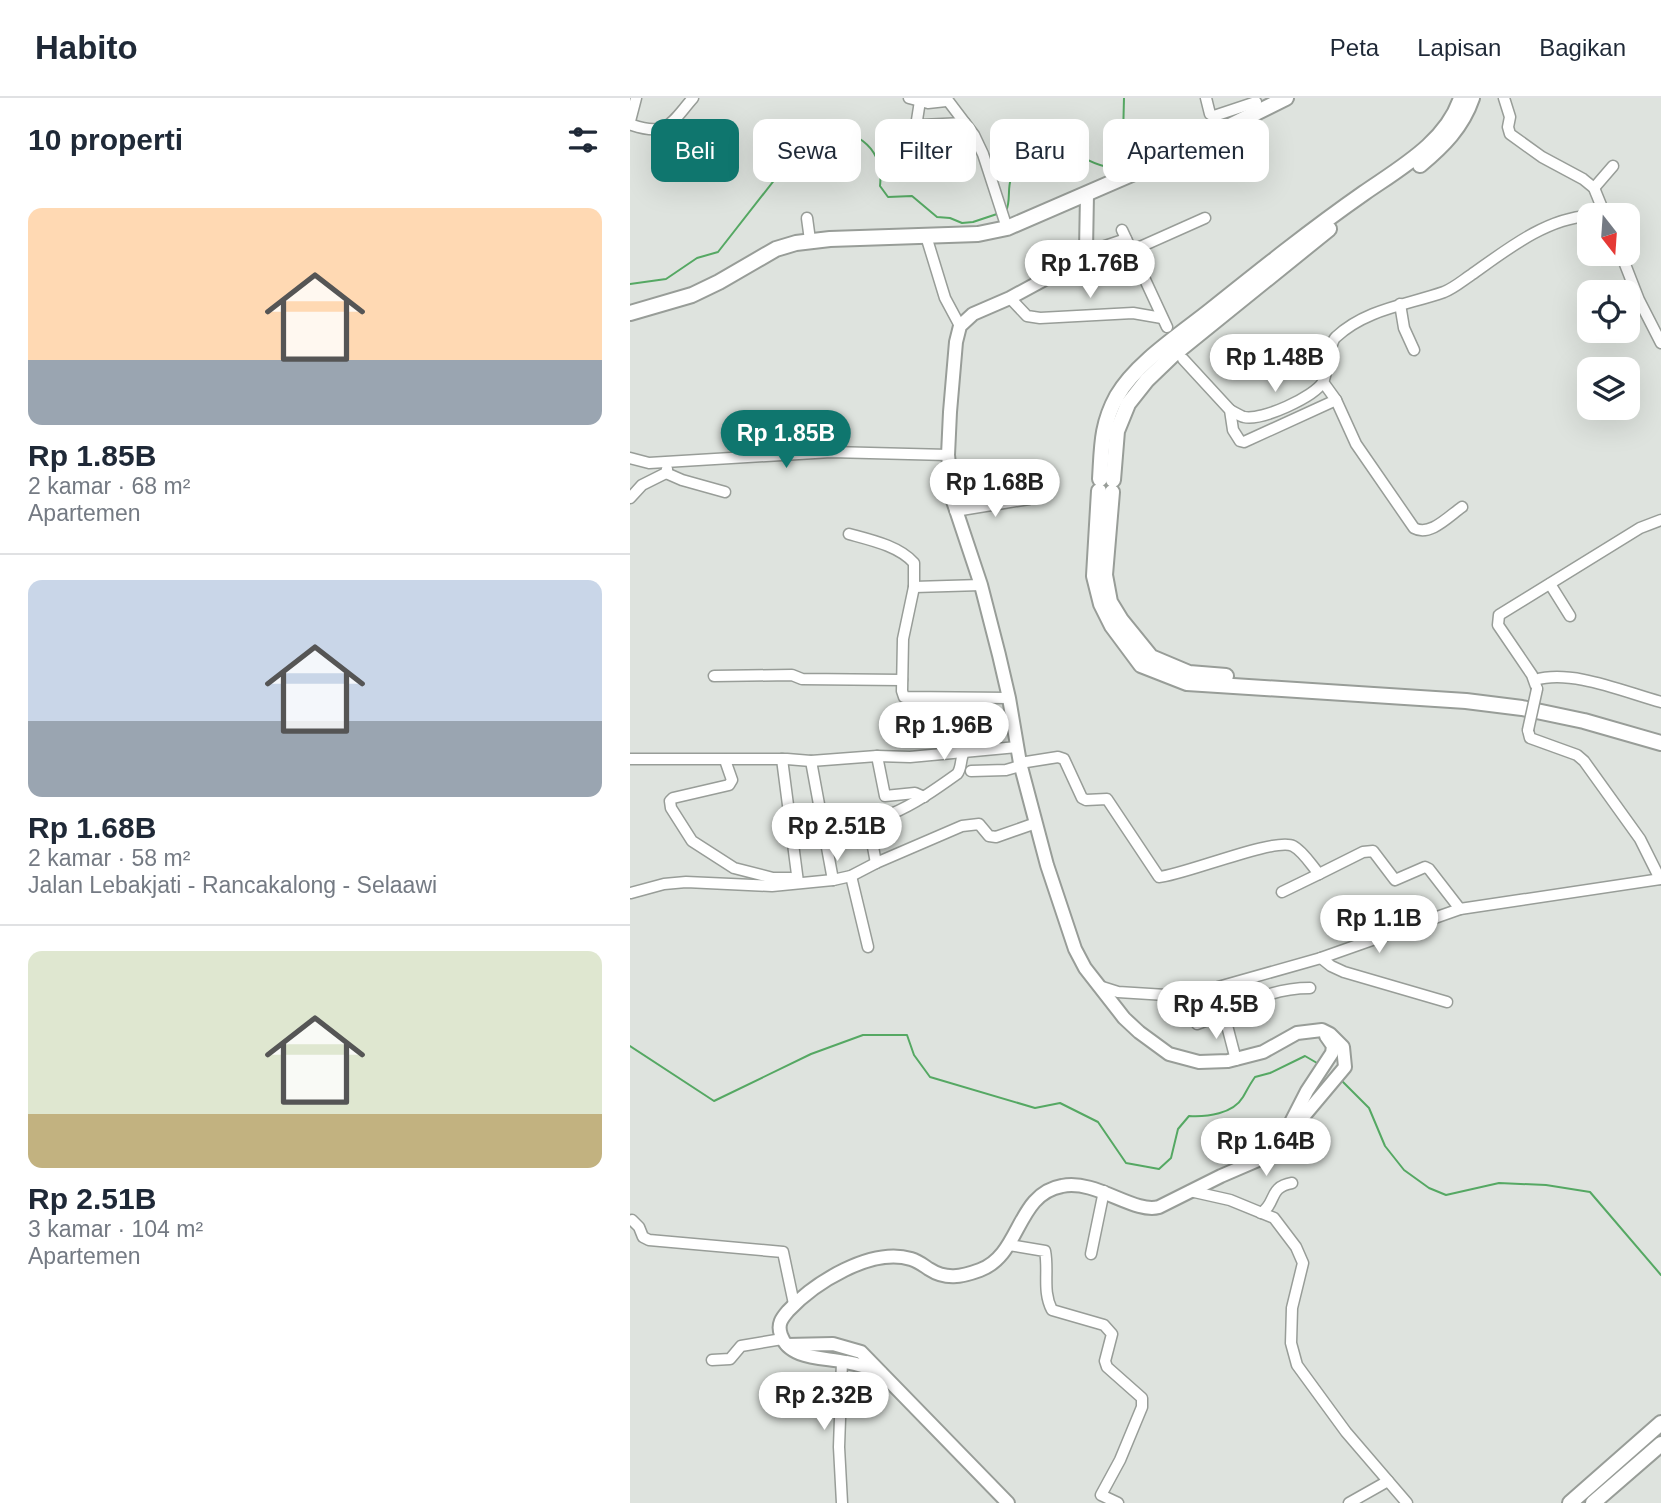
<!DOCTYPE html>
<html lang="id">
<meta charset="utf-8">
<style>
:root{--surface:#fff;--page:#f6f6f7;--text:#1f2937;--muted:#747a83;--line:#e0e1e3;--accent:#0f766e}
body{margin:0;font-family:Helvetica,sans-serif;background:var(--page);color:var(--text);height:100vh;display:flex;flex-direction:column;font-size:26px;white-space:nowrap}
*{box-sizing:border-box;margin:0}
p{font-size:23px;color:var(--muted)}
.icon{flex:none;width:38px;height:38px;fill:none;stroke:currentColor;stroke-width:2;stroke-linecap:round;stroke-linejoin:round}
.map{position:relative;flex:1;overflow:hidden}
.panel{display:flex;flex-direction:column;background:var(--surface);width:630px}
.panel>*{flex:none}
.banner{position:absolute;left:21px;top:21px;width:665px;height:63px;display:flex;gap:14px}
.needle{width:46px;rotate:163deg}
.controls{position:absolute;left:947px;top:105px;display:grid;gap:14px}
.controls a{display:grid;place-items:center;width:63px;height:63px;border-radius:14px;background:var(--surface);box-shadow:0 7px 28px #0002;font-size:35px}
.price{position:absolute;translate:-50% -60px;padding:0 16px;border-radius:24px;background:#fff;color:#222;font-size:23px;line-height:46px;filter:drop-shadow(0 2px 4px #0008)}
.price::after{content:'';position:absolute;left:50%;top:42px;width:21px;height:16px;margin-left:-10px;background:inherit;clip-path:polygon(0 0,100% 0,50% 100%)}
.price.active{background:var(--accent);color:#fff}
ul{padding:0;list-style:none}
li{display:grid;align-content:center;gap:14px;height:371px;padding:0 28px}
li+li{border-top:2px solid var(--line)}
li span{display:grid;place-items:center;height:217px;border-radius:14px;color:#555}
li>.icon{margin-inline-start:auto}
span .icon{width:126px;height:126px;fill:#fffc;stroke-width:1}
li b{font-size:30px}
h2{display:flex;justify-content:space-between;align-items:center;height:84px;padding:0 28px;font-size:30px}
.pill{padding:0 24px;border-radius:14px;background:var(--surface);box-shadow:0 7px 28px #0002;font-size:24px;line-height:63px}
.pill.active{background:var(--accent);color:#fff}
header{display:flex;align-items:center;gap:42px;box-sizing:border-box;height:98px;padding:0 35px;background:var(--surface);border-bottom:2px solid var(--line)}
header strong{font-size:33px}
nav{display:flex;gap:38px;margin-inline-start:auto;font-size:24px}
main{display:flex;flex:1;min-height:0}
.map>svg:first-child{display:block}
</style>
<header>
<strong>Habito</strong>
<nav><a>Peta</a><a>Lapisan</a><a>Bagikan</a></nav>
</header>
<main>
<section class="panel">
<h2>10 properti<svg class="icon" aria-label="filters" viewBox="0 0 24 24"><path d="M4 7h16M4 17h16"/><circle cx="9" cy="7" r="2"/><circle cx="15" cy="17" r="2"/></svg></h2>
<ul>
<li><span style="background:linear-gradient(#ffd9b3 70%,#9aa5b1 0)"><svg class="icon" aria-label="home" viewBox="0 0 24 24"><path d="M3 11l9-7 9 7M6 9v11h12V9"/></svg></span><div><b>Rp 1.85B</b><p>2 kamar · 68 m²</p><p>Apartemen</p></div></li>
<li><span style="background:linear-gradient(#c9d6e8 65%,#9aa5b1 0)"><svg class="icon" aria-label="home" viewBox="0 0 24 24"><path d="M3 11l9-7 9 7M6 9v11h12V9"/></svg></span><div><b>Rp 1.68B</b><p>2 kamar · 58 m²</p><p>Jalan Lebakjati - Rancakalong - Selaawi</p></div></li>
<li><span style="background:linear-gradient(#dfe7d0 75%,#c2b280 0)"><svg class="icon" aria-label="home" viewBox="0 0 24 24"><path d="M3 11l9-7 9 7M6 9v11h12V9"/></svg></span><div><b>Rp 2.51B</b><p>3 kamar · 104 m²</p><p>Apartemen</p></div></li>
</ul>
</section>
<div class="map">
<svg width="1031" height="1405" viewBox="0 0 1031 1405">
<rect width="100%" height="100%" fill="#dee3de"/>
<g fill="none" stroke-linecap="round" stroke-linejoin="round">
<g stroke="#55a863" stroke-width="2">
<path d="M376,113C381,103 377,91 381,81C385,70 394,65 405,59C443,40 442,61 477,69L493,39L494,0"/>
<path d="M0,186L36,181L67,160L88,154L160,62L162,39L169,28L181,22C218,33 255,42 250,88L258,99L282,98L307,119L320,120L332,125L343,124L367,116"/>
<path d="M0,948L84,1003L181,956L233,937H277L284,957L300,979L405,1010L430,1005L468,1024L496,1065L529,1071L541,1060L548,1031L559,1018C577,1019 603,1016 613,999C617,992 620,986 625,979L640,975L675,958L687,965"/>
<polyline points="711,982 739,1010 755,1048 774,1072 799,1090 816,1097 869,1085 916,1087 960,1094 1031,1177"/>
</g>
<g stroke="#989d98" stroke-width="13">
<g id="minor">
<path d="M6,0L0,23L2,27C38,39 41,25 63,0"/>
<polyline points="279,0 298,5 316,3"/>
<polyline points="316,0 344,37 353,56 377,130"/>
<polyline points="576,0 580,16 584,18 626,4"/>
<polyline points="874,0 880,19 878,29 880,36 912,59 953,81 964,90 975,117"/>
<polyline points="290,3 287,22 291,27 335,25"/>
<polyline points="964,90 983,68"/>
<polyline points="177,120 180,142"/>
<polyline points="492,132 537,229"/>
<polyline points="296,138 315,200 330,228"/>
<polyline points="501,153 575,120"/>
<polyline points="991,156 1009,202 1031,245"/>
<polyline points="447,165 450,168 454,168 475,148 496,141"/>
<polyline points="380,200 397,218 410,220 503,215 532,220"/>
<polyline points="770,206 774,230 784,252"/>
<path d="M553,261L600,312L603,332L610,343L614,344L706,302L693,284C698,274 699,245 706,239C736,211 777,207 814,194C824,190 832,183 841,177C875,153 916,120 959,118"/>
<path d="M706,302L726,346L784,430C800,439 819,418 832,409"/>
<path d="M600,312C604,314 610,318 614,319C632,323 684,299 693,284"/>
<polyline points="0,360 19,365 201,354 318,357"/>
<polyline points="36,375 52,382 95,394"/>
<polyline points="0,400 12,387 36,375 37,371"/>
<polyline points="325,413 399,401"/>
<path d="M219,436C241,442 269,448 284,465V489L273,541L272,593L274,599L379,600"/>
<polyline points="920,486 940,518"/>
<polyline points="284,489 351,487"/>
<polyline points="84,578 162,577 172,581 272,582"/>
<path d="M905,582C942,571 994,594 1031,604"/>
<polyline points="907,591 902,577 868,527 869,517 1010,430 1031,422"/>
<polyline points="898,632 900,640 947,657 954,663 1010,741 1030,781"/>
<polyline points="247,658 255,698 285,695 294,699"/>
<polyline points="0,661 157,661 181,663 247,658 280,659 387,649"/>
<polyline points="152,661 168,784"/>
<polyline points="95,662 102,682 99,687 43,700 40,703 41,710 62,743 104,770 143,780 161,780"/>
<polyline points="181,663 203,782"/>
<path d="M390,665L428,659L434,661L452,700L456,702L477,701L529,779C554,777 645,739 663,748C673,753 682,768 689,776L733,754L743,753L765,782L795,769L799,771L830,811"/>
<polyline points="341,673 376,672 390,668"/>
<path d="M261,716C285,706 306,691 327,676C332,670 330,661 334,654"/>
<polyline points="237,717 246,765"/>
<polyline points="221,778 238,849"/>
<polyline points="652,794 689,776"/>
<polyline points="1,795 34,786 56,784 142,788 203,782 221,778 246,765 332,728 349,726 359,738 366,739 406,725"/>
<polyline points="691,860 701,868 714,874 817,904"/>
<polyline points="469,888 488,894 536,897 567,895 691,860 830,811 1031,781"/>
<polyline points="594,916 606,962"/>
<path d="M567,926C609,912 634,890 680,890"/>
<polyline points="560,1093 600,1102 644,1120 666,1149 673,1165 662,1210 661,1245 667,1267 716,1334 777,1405"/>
<path d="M631,1115C647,1105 638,1089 662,1085"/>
<polyline points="2,1122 9,1129 13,1139 19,1142 153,1154 164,1206"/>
<path d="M379,1147L415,1153C419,1173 412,1193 422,1212L474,1227L482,1236L475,1263L477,1269L512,1300V1309L490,1362L471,1397L488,1405"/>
<polyline points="461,1156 474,1093"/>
<polyline points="82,1262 100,1261 111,1248 152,1241"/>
<polyline points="212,1263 209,1349 212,1405"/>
<polyline points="719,1405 758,1383"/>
</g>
</g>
<g stroke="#989d98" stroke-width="16">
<g id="major">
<polyline points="656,1034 677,993 702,955 703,948 696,938"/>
<polyline points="157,1247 203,1246 231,1254 378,1405"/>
<path d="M251,1275C240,1270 228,1266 216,1264C194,1259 159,1262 151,1237C147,1226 152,1220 158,1213C184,1185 241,1149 281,1161C288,1163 293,1167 299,1171C316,1182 331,1179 350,1172C391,1157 386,1096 432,1088C466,1081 504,1116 529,1109L591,1078L642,1056L715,969L713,949L700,936L692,932L667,935L633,954L598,963L569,964L539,956L509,934L494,920L455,870L445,851L417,767L390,665L379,600L369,557L351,487L323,403L318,357L320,314L326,244L330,228L343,216L380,200L450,162L456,152L457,96"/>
</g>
</g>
<g stroke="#989d98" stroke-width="18">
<g id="highway">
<path d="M790,67C813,48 832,29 842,0"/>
<polyline points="0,215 62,197 89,184 146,151 166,145 200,141 348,136 377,130 511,72 656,0"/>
<path d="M470,381C472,349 471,327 487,298C506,265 551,236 581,212C631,172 681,132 734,95C770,70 817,44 831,0"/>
<polyline points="483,382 487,333 498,306 517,282 543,257 699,131"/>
<polyline points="469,393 464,478 471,506 482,528 511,567 557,585 836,603 892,610 954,623 1031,645"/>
<polyline points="482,394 475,477 480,504 491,522 521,559 559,575 596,578"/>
<polyline points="940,1405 1031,1325"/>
<polyline points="963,1405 1031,1346"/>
</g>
</g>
<use href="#minor" stroke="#fff" stroke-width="10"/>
<use href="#major" stroke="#fff" stroke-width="12"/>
<use href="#highway" stroke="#fff" stroke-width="14"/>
<g stroke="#989d98" stroke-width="13" stroke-linecap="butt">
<polyline id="minor-bridge" points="898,632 907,591"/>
</g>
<use href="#minor-bridge" stroke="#fff" stroke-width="10"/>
</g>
</svg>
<div class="controls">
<a><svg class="needle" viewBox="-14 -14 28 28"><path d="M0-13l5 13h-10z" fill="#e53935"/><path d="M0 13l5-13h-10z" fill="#747a83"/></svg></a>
<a><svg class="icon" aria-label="locate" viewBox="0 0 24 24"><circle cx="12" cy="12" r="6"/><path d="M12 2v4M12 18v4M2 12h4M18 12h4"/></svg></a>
<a><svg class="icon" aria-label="layers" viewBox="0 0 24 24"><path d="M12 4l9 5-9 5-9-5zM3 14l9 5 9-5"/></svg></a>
</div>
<b class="price" style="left:460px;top:202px">Rp 1.76B</b>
<b class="price" style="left:645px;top:296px">Rp 1.48B</b>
<b class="price active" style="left:156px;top:372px">Rp 1.85B</b>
<b class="price" style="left:365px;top:421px">Rp 1.68B</b>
<b class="price" style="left:314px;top:664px">Rp 1.96B</b>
<b class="price" style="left:207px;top:765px">Rp 2.51B</b>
<b class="price" style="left:749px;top:857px">Rp 1.1B</b>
<b class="price" style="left:586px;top:943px">Rp 4.5B</b>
<b class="price" style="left:636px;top:1080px">Rp 1.64B</b>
<b class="price" style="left:194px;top:1334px">Rp 2.32B</b>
<div class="banner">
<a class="pill active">Beli</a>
<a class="pill">Sewa</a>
<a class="pill">Filter</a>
<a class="pill">Baru</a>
<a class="pill">Apartemen</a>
</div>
</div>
</main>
